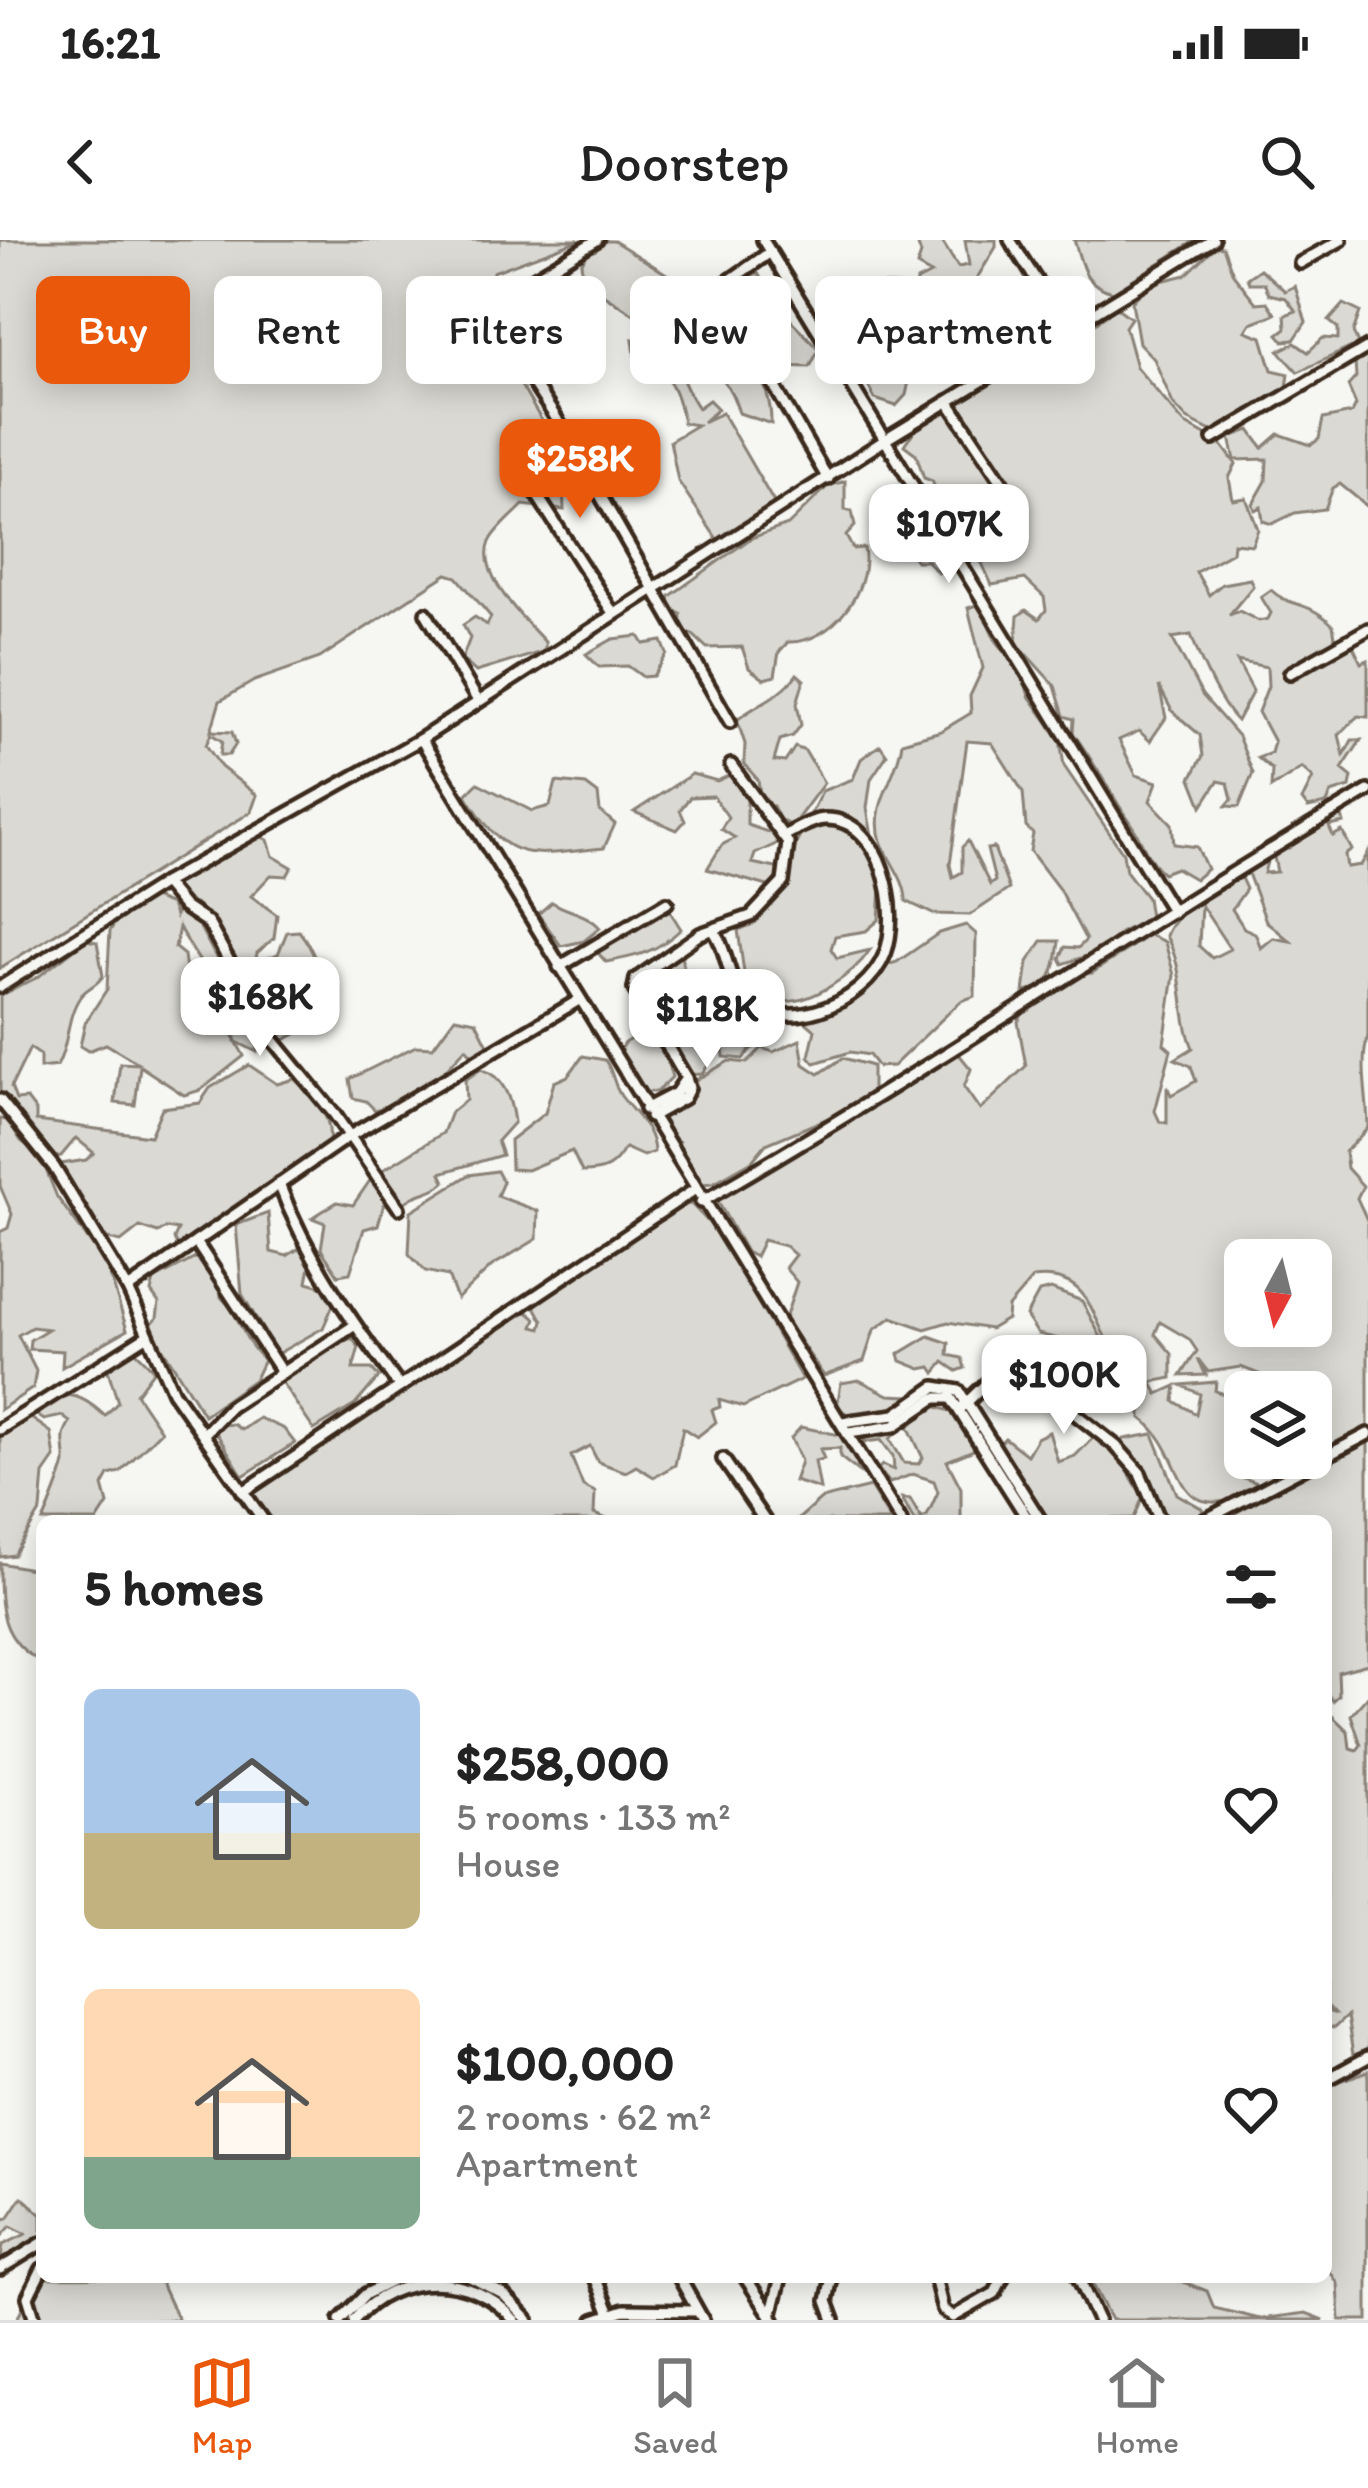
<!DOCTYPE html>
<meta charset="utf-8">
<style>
:root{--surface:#fff;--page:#f2f2f2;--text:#222;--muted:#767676;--line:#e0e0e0;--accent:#ea580c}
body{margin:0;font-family:Itim,sans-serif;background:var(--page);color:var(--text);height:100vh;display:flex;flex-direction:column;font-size:45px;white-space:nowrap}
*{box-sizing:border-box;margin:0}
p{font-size:39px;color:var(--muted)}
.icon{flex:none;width:66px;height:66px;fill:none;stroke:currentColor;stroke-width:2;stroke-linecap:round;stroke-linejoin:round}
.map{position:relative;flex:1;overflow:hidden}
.sheet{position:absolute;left:36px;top:1275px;width:1296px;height:768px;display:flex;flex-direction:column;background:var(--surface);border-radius:18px;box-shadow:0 6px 30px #0003}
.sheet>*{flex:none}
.hud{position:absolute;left:36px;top:36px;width:1296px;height:108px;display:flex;gap:24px}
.needle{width:78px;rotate:187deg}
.buttons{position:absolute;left:1224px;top:999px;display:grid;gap:24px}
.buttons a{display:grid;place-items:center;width:108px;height:108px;border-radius:18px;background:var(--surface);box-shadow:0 6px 30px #0003;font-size:60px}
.price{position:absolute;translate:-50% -102px;padding:0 27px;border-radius:24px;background:#fff;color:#222;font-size:39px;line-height:78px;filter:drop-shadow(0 3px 6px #0008)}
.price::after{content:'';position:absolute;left:50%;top:72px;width:36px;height:27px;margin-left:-18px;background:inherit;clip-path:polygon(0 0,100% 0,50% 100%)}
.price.selected{background:var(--accent);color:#fff}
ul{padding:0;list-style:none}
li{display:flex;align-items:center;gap:36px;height:300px;padding:0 48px}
li span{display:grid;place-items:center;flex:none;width:336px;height:240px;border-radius:18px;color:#555}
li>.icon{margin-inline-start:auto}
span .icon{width:144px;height:144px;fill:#fffc;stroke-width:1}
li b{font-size:51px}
h2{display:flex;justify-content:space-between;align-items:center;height:144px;padding:0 48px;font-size:51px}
.chip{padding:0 42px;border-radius:18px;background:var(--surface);box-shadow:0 6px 30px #0003;font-size:42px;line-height:108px}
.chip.selected{background:var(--accent);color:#fff}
.status{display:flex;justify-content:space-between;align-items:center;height:84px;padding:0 60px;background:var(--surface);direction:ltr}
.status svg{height:33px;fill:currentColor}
header{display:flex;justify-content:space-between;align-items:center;height:156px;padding:0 48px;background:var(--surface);font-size:54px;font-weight:600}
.tab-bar{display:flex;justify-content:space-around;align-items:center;height:168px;border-top:3px solid var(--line);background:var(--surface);font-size:33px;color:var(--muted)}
.tab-bar a{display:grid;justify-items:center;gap:6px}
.tab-bar .selected{color:var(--accent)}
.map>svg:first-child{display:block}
</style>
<div class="status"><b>16:21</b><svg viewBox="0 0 49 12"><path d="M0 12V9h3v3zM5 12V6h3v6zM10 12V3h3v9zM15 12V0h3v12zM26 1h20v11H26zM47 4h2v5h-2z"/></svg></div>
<header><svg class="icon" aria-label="back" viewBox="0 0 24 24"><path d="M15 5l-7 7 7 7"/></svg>Doorstep<svg class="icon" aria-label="search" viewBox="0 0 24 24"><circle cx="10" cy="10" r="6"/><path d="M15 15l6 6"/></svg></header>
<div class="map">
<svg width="1368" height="2080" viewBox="0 0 1368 2080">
<rect width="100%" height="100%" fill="#f6f6f2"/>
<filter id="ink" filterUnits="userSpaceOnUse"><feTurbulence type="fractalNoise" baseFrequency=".00833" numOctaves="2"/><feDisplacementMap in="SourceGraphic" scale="24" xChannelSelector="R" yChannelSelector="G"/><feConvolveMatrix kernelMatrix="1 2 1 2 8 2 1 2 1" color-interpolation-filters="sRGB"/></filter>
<g filter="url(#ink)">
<g fill="#dad9d3" stroke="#8a8278" stroke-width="3" fill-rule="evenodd">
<path d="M0,0H579L493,32L484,83L562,215L564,270L523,265C513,276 496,289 490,302C476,335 526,381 545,402V411L476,432L462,419L470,398L463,385L475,377L487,385L491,377L457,337L447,334L320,418L254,441L220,461L211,491L232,492L236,504L229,515H220L222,501L211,494L206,505L221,527L257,555L251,572L0,728Z"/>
<polygon points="916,0 941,0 958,27 969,25 965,0 996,0 996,7 955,74 951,102 914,119 906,155 896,166 875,159 866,142 880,105 866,100 857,85 866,69 860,53 863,44 898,45 906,82 914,74 917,41 931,34 917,26 921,14"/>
<path d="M1074,0H1196L1113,52C1082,44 1083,26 1074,0Z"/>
<path d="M593,1H614L673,38L699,41L709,57L707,73C741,99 772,140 771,184L739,173C726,130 715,137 681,117L669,96L585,43L581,24Z"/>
<polygon points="1216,6 1223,7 1233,34 1256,63 1267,62 1275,74 1251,83 1246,91 1262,97 1272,130 1289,134 1287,148 1213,192 1187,179 1173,164 1154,119 1139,103 1132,62 1149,44 1186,35"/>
<polygon points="1260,29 1285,51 1295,46 1306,82 1294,100 1284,101 1278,94 1286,88 1285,75 1296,71 1286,58 1269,54 1264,43 1249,43 1247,38"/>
<polygon points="552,33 573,43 569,88 528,116 516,113 491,71 513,43 543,43"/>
<polygon points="758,33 774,63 819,109 810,127 775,126 756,105 736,43"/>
<polygon points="1344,64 1360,72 1353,92 1358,104 1298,132 1279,111 1295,103 1308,112 1323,98 1338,99 1338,88 1329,81"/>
<path d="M1116,67L1131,78L1125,87L1136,127L1184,183L1221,204L1236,224L1229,238L1233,260L1246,258L1258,289L1252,305L1233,303L1232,312L1196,332L1209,355L1222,344L1250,339L1253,346L1229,375L1239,371L1259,381L1268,379L1271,373L1261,357L1271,350C1290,368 1306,359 1333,385L1335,397L1354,408L1361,423L1368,420V477L1358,476L1339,495L1344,515L1352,500H1361L1342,529L1352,537L1350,547L1331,553L1327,564L1308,568L1302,560L1313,538L1302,528L1271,548L1272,530L1258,518L1271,513L1274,502L1258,472L1268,446L1267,427L1237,421L1253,451L1237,481C1219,463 1200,420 1191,395L1172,398L1202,455L1238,496L1253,533L1239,567L1226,566L1232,559L1228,543L1218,541L1202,566L1191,538L1203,516L1200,495L1172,471L1159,446L1166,478L1150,501L1139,491L1119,500L1136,535L1157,542L1150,561L1172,584L1174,604L1197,607L1207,629L1195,639L1176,628L1163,633C1147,620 1142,600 1133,587C1112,556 1095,523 1073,493L1074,479L1064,476L1055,446L1016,403L1018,376L1026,370L1039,379L1046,370L1044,357L1025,339L992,345L970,297L949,282L953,267L941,261L932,241L924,238L916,214L904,205C924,170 999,140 1034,116C1055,119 1060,113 1069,95L1087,90Z"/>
<path d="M633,99C686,114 675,136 698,168L709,160L718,169L703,182L722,173L776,266L719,302L678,241L670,201L697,185L683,183C677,147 669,131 635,115Z"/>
<polygon points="1368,112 1368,267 1340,244 1333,248 1325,269 1295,273 1272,284 1263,281 1261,267 1255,270 1253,264 1266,241 1267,219 1235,220 1230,197 1250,190 1263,208 1279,194 1311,205 1319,199 1323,179 1352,173 1356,165 1348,146 1356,137 1355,123"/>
<path d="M845,241V270L852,271L855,286L846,296L853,309L864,308C872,349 832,404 788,402L779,412L775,436L764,439L749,428L742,407L707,408L692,394L680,392L681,374L668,367L670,356L751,298L788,285L828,246Z"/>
<polygon points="900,268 919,270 920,281 933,294 930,309 946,314 948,328 938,333 927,321 916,321 909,311 910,297 896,278"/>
<path d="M979,364L995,399L1023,436L1029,456L1060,499L1064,526L1123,613L1126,631L1147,658L1150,677L1120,693L1101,711L1063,724L1060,718L1065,707L1078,708L1086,700L1059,649L1030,611L1033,594L1026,587L1023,552L992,503L967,501L950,625L953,637L962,632V607L968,601L990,645L995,641L987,609L994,608L1009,649L970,675L933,674L906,661C906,639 888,621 881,601C869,564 899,535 902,502L941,491L971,473L970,456L983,428L968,368Z"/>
<polygon points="639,396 644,404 662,401 667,414 653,436 643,437 628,426 599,427 586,414 613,399"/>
<path d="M797,434L804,440L797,463L801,485L793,496L780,500L774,521L785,522L795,507L805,511L824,543L792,586L780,580L773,566L762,568L758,540L744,524L745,504L737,480C759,462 780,458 797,434Z"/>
<path d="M880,505L887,515L871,539L867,568L881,646L879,680L866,691L835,696L831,709L837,718L870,710C854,734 811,765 781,761C767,759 753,744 744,733L738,690L753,684L764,659L783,647L796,604L822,551L853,539L861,519Z"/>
<polygon points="735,533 747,538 747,585 780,596 780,602 755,614 752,623 781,629 771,647 707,629 722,605 735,598 721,589 728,577 713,556 690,557 680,570 685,581 677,590 634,572 692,534 717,541"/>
<path d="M556,542L586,545L598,554L600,571L615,584L604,608C528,615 510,627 466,555L478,543L532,571L550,566Z"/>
<path d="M1341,573L1344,583L1329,586L1333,596L1342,591L1352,610L1345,615L1347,627L1361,625L1368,613V796C1359,825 1368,857 1368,888L1345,912L1347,928L1363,946L1357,958L1368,982V1188L1319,1217L1368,1193V1424L1338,1432L1339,1455L1333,1461L1326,1451V1281H1199L1242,1257C1168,1282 1189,1214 1141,1178V1165L1118,1162L1126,1151L1114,1125L1106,1122L1095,1133L1059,1099L1038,1094L1026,1076L1039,1052L1051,1049L1082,1061L1115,1124L1125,1129L1141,1158L1129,1124C1088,1101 1103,1029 1033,1038L1008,1067L1007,1079L990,1089L948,1082L925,1089L892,1077L874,1090L864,1121L824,1136L785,1079L797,1042L785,1028L795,1015L785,1006L763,1000L755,1017L746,1012L717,960L954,808L971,829L964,847L980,870L1026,826L1018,782L1028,763L1077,734L1092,733L1149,695L1165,702L1174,735L1164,804L1171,810L1155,871L1160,882L1167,883V846L1171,855L1196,841L1191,826L1175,819L1193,808C1178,771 1186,731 1166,696C1171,677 1215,639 1241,638L1246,649L1232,669L1244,688L1255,693L1261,708L1273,698L1290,701L1266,681L1246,628L1268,618L1264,633L1277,632L1273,612ZM1201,665L1230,709L1212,718L1199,706ZM1245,1020H1311V1086H1245ZM1160,1082L1189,1099L1197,1111L1181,1136L1206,1135L1198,1119L1208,1132L1241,1127L1264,1136L1256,1152H1311V1218H1264L1260,1232L1296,1228L1259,1249L1258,1243L1235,1235L1229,1221L1240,1203L1223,1189L1226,1183L1245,1186V1165L1232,1167L1235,1158L1215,1151L1216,1142L1181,1145L1200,1154L1196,1174L1174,1161L1176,1146L1158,1154L1151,1142L1172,1138V1114L1155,1094Z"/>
<path d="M260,596L268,600L273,616L292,627L287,636L271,635L251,656L277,675L274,698L257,713L255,724L278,714L287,692L299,691C330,729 331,787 277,802L268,778L257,775L248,748L237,745L207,675L195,664L179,663L173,645Z"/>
<path d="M151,657L171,665L175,676L176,671L195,678L259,798L257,812L235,801C238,771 194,717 179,687L175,708L184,715L186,731L222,775L244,816L201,850L184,855L140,826L135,865L115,863L120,823L140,824L106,804L88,811L80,806L85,783L107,749L110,691L124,669Z"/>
<path d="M552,662C567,672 588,673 600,688L584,701L561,706L538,674Z"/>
<path d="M664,662L681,689C657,712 638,716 606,722L592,706Z"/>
<polygon points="966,685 976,694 975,756 961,761 893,826 878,827 869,815 850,812 815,823 809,816 815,790 802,779 809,768 840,768 875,729 897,722 939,693"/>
<path d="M86,700L97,702L103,736C97,746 87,747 80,757C66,777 69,806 57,826L40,828V815L30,808L11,847L16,860L27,859L36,871V881L150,896L162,868L200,863L210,848L249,825L277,844L294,839C313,856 333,875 329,902L179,1008L174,999L178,990L166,988L158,993L140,987L121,1002L89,995L62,948L55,925L86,920L94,913L76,898L61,916L49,918L0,856V756L38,737Z"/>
<path d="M1042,701H1059C1056,724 1055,749 1024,752L1028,722Z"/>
<polygon points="680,711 686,740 696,752 710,751 713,760 707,764 705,785 682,785 670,792 642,752 644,735"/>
<polygon points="731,758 741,774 779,785 780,793 751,809 743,819 724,817 719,770"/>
<polygon points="455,777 476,781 488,805 474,817 466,808 422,855 375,870 366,861 353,858 350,839 416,806 433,807"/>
<polygon points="693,788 710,797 717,812 702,834 683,835 670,807 675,793"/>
<polygon points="641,793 663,808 672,837 657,852 641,852 618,813 624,803"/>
<polygon points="800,800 804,824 819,834 843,818 872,826 872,851 838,874 766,904 752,921 713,943 701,944 689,935 678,917 679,902 657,883 659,861 729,821 747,823 762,808 773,812"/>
<path d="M583,816L605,820C613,831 614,846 621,856C634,874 653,887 654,912L643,916L625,908C614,927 605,932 582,932L572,911L527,930L511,929L510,900L545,873L554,842L568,836Z"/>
<path d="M481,829C505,837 511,860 514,882L497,901L502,915L441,933L445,942C433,954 416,951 402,965L384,964L378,985L364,989L350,1033L338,1035L321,1009L325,983L312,978L337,962L353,965L373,936L443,893L451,872L466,860L465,840Z"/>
<polygon points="0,879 8,880 21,901 40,915 57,957 107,1025 127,1090 62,1127 63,1111 29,1109 30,1100 48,1089 32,1087 18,1095 36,1131 33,1148 0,1170 0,992 8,988 12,974 0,946"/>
<polygon points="497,931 503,942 497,956 538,971 537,999 492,1026 457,1059 448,1036 425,1031 409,1014 411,971 469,935"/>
<path d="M691,964L717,991L802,1139L743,1167L719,1160L720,1167L712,1170L716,1182L697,1197L683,1188L675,1225L654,1237L636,1226L626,1232L598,1222L590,1206L571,1216L583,1246L595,1252L594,1274L612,1281H271L251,1254L259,1244L523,1068L536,1079L533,1087L541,1089L543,1081L533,1063L603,1020C612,998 671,967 691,964Z"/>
<polygon points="268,973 271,1012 287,1016 298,1009 311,1021 307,1042 325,1047 333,1065 323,1088 277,1114 242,1054 236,985"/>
<path d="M203,1014L220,1033L221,1057C242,1078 243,1102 264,1120L255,1139L204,1175L149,1086L157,1078L159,1063L151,1052L154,1040Z"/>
<polygon points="929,1096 949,1103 948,1115 962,1118 965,1128 957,1131 944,1122 935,1133 931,1127 921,1129 901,1121 899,1114"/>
<polygon points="352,1098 359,1107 353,1129 372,1129 379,1137 355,1165 314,1190 282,1143 294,1121"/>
<path d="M131,1107L154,1130L136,1154L161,1191L120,1232L109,1235L103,1246L108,1264L97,1281H43C48,1271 64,1231 65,1222C66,1205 59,1199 70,1182L62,1176L44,1180L31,1171C63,1150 76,1149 105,1176L118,1162L106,1124Z"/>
<polygon points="859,1140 889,1155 909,1156 906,1164 856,1180 837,1167 841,1143"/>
<polygon points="931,1165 953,1172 976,1209 947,1221 961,1248 961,1281 914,1281 902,1258 910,1259 921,1278 927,1276 938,1252 934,1241 913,1234 890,1243 878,1229 882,1225 894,1230 893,1216 881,1200 864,1202 865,1194 903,1185 890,1199 904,1223 918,1224 923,1218 907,1184"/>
<polygon points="18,1169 51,1192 55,1218 44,1234 41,1270 14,1315 0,1317 0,1182"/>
<polygon points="259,1178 284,1189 295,1203 243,1236 212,1186 233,1184 242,1190"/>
<polygon points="801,1187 840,1195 854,1214 859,1232 840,1217 840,1208 820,1209 824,1219 815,1221 820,1249 794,1241 801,1221 791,1198"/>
<polygon points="1049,1192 1058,1222 1075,1216 1097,1194 1114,1208 1143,1257 1134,1278 1045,1281 996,1207 1005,1198 1027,1215 1037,1198"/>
<polygon points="1153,1194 1177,1254 1203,1269 1201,1275 1174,1281 1156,1269 1121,1205 1124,1199"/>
<polygon points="870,1247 891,1281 796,1281 821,1259"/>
<path d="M0,1323L42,1331V1422C0,1401 0,1368 0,1323Z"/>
<polygon points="1368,1456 1368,1810 1353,1815 1347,1776 1334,1788 1326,1787 1326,1771 1333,1773 1326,1766 1326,1470 1348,1491 1350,1508 1357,1510 1361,1505 1351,1475"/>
<polygon points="1368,1831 1368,2080 1340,2080 1338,2044 1326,2025 1326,1846"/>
<polygon points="22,1957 42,1975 42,1997 0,2025 3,2005 26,1994 11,1986 0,1998 0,1980 8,1978"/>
<polygon points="158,2037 178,2080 17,2080 34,2038"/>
<polygon points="1089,2037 1171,2037 1207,2051 1214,2068 1260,2079 1306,2073 1324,2080 1111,2080"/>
</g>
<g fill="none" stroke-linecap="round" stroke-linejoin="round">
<g stroke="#3b2a1e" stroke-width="18">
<g id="minor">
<polyline points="597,0 492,63 489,76 556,178 730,482"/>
<polyline points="763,0 1173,672"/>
<polyline points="1010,0 1068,89"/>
<polyline points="769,13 726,43 721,54 828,239"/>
<polyline points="1300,23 1341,0"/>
<polyline points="948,161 1002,242"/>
<polyline points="1213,199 1368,107"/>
<polyline points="510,213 613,373"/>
<polyline points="426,373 478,461"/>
<polyline points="1290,433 1368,389"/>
<polyline points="421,499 901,1281"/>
<polyline points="164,643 184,667 208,683 271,797 335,875 399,968"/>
<path d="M714,691C727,709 727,736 739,751C777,801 865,765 885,714C901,671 883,579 826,579C812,579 796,590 783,596"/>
<polyline points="559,727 667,663"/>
<polyline points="0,747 164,643 421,499 885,200 1213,0"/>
<polyline points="686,838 634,749 636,739 700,694 751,676 783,642 788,603 731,525"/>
<polyline points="0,860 54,927 128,1049"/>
<polyline points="645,869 676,853 686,838 689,848 684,858 650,877"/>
<path d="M279,944C308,1020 352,1082 400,1147"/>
<path d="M701,962C927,832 1143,684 1368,551"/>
<polyline points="196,1002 282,1133"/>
<polyline points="961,1168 999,1131 1017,1128 1116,1206 1140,1233 1160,1281"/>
<polyline points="842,1182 895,1175 935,1147 959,1151 1041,1281"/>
<polyline points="0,1189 145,1097"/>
<polyline points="205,1193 230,1167 355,1085"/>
<polyline points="849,1193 894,1186 935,1158 951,1158 1029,1281"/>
<polyline points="723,1219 765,1281"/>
<polyline points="243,1252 694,950"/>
<polyline points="264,1281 173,1152 128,1049 343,900 579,760"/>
<polyline points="1203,1281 1368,1194"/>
<polyline points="1326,1840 1368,1817"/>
<polyline points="0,2029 42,2003"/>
<polyline points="470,2037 503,2054 528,2080"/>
<polyline points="595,2037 610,2074"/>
<polyline points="679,2037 703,2080"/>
<polyline points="745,2037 774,2080"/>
<polyline points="832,2037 827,2061 834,2080"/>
<polyline points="935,2037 943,2070 953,2077 995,2053 1003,2037"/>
<polyline points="1078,2037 1098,2080"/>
<polyline points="771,2076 781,2037"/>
<polyline points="35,2080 28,2057 42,2029"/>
<polyline points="340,2080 366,2054 400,2037"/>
<path d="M354,2080C396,2031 472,2031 514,2080"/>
<polyline points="594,2080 624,2070 696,2071"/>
</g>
</g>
<use href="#minor" stroke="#f6f6f2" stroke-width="9"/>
</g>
</g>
</svg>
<div class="buttons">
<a><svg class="needle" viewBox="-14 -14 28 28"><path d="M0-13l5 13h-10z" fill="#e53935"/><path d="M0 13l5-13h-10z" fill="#767676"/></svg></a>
<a><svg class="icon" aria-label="layers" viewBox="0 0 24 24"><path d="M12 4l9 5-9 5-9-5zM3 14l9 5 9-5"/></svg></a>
</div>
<b class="price selected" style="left:580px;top:281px">$258K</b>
<b class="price" style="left:949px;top:346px">$107K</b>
<b class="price" style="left:260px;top:819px">$168K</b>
<b class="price" style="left:707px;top:831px">$118K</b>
<b class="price" style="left:1064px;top:1197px">$100K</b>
<div class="hud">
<a class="chip selected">Buy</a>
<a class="chip">Rent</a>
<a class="chip">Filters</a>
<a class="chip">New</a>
<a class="chip">Apartment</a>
</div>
<section class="sheet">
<h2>5 homes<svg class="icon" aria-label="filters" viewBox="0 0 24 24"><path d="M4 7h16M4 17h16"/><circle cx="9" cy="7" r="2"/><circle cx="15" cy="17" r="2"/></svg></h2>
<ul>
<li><span style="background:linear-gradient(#a9c7e8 60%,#c2b280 0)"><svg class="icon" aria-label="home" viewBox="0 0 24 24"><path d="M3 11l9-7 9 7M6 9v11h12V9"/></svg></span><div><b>$258,000</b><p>5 rooms · 133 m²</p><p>House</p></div><svg class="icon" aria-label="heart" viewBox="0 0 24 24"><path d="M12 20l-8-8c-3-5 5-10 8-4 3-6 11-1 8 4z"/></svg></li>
<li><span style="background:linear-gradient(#ffd9b3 70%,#7fa58c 0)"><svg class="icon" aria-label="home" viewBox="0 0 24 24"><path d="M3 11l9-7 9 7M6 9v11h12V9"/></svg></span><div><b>$100,000</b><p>2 rooms · 62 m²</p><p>Apartment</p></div><svg class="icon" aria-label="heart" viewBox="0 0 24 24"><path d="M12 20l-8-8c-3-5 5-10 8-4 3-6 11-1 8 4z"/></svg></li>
</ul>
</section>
</div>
<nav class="tab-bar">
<a class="selected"><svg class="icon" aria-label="map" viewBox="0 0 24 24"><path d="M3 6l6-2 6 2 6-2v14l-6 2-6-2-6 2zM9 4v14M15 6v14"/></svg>Map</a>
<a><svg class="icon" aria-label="saved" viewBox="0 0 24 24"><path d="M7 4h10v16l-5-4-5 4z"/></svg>Saved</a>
<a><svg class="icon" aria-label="home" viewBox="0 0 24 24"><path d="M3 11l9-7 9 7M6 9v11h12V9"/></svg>Home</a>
</nav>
